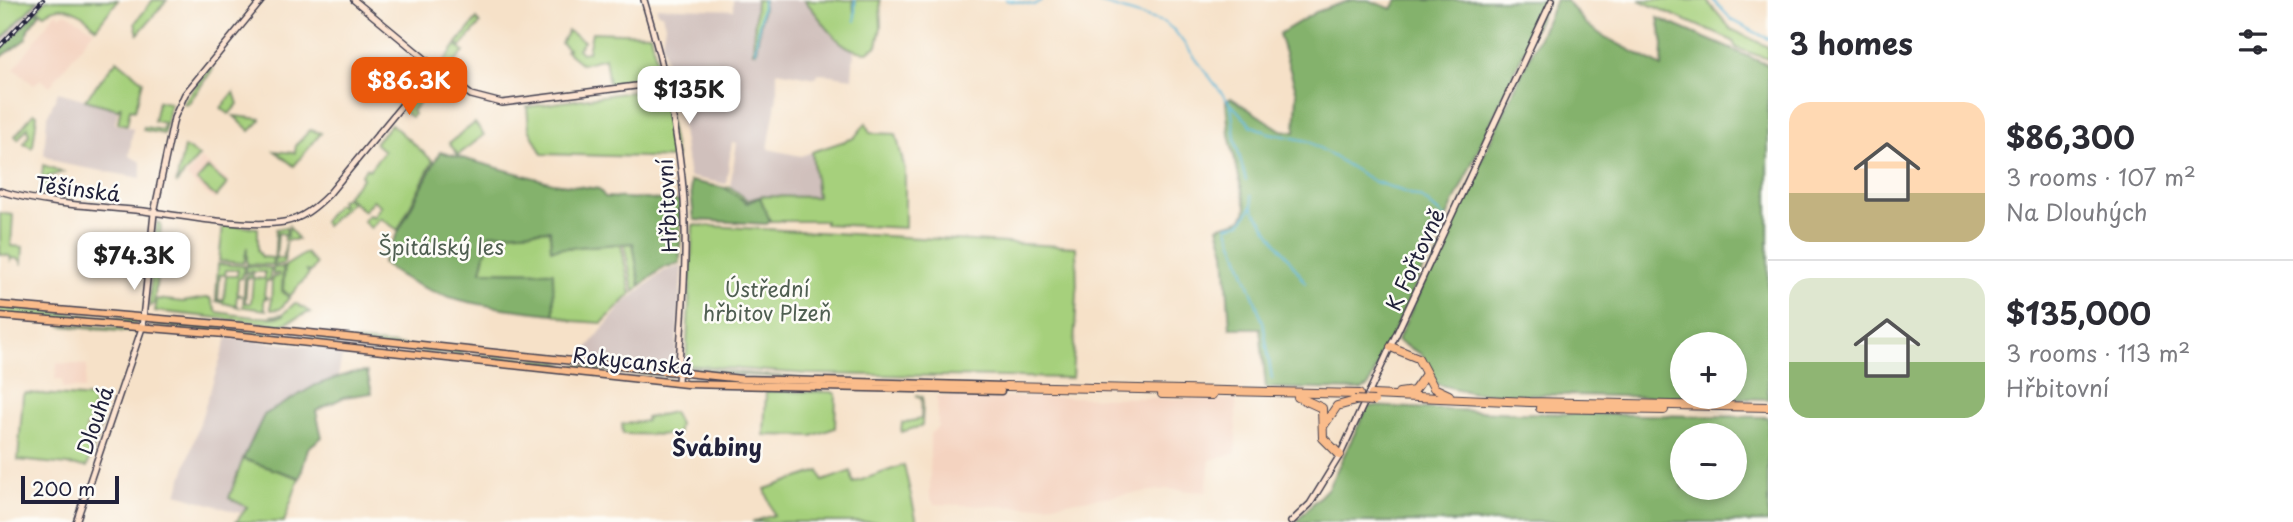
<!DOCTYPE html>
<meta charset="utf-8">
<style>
:root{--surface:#fff;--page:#f7f7f7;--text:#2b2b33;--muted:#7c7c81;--line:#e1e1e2;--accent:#ea580c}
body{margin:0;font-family:"Playpen Sans",sans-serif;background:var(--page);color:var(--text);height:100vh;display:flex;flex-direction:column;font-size:26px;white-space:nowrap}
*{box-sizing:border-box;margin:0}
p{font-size:23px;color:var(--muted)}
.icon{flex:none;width:38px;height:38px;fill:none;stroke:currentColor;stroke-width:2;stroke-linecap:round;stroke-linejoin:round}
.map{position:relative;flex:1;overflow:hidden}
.drawer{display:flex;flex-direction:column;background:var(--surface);width:525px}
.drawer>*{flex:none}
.tools{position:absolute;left:1670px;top:332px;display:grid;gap:14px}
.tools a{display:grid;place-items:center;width:77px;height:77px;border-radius:50%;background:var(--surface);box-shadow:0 4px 10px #0003;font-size:35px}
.scale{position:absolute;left:21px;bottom:18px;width:98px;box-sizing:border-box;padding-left:7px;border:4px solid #22223b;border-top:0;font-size:19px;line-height:24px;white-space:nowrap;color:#22223b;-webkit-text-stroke:5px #fdfcf7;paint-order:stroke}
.price{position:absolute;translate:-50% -60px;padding:0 16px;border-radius:14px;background:#fff;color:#222;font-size:23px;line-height:46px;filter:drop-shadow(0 2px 4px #0008)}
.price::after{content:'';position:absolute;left:50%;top:42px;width:21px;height:16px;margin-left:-10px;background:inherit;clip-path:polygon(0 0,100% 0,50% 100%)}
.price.current{background:var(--accent);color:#fff}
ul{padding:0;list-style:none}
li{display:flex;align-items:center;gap:21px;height:175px;padding:0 21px}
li+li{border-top:2px solid var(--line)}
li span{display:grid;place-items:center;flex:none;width:196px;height:140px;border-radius:21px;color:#555}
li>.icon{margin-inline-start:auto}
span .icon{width:84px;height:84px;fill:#fffc;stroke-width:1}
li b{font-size:30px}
h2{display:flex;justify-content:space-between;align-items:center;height:84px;padding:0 21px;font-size:30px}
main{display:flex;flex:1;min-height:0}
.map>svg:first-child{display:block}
</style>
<main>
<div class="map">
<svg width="1768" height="522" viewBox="0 0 1768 522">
<rect width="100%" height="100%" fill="#fdfcf7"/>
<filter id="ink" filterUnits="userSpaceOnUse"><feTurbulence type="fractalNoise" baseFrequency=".0143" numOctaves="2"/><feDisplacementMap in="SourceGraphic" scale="14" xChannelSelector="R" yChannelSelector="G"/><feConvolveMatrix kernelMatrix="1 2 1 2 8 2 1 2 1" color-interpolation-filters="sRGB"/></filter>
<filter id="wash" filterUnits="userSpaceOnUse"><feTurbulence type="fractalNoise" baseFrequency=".00686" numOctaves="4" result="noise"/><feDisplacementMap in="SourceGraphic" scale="28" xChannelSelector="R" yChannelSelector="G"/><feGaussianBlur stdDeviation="1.57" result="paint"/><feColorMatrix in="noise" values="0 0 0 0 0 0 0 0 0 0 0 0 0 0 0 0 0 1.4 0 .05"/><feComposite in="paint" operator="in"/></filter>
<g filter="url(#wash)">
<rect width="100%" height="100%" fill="#f6e1c8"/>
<g fill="#f4d3c0">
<polygon points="56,12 60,16 66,13 94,30 50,86 40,79 34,85 14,69"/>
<polygon points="201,158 229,182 214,200 186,177"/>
<polygon points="57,363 87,365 84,389 63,388 62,380 55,380"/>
<polygon points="937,396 1236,399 1236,453 1210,460 1206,492 1167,489 1029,507 934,504 930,497 930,434 938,427"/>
</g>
<g fill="#d0c0bc">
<polygon points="38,0 46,0 0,51 0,41"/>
<polygon points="733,0 756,0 753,51 756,51 764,0 804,0 827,29 854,51 852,78 817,73 816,78 777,71 777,96 768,149 801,156 812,152 818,197 762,196 748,200 739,196 730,187 737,143 732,142 726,184 689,177 682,130 662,42 665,25 662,14 659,14 656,7 733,10"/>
<polygon points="58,92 118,109 115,124 133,128 129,156 141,162 141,178 63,164 44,155 47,117"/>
<polygon points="682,266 675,367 580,357 623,304 664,271"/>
<polygon points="227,338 343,350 338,377 316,385 295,399 243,457 229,498 247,507 240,513 177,494"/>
</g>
<g fill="#a6d07c" stroke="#64795c" stroke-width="2" fill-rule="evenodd">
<polygon points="0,0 38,0 0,41"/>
<path d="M46,0H118L96,28C83,13 63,0 45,14L37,10Z"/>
<polygon points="153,0 167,0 138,34 135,23"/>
<polygon points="756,0 764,0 756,52 753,51"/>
<path d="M804,0H853L854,12L856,0H880L881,27L877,46L867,52C836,52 823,18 804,0Z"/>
<polygon points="1639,0 1706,0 1731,29 1768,47 1768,59 1736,48 1733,41"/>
<polygon points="477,19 480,24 461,47 457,43"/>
<polygon points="568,31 584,41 578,49 582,53 588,52 592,32 650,34 661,78 609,85 605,58 582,64 566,51 568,49 561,43"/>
<polygon points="456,45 464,52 455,62 442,65"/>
<polygon points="117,60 143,81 135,110 130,109 127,125 118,123 121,105 118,109 85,100"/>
<polygon points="210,66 213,69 188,104 183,103"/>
<polygon points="433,74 444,82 435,94 428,92 412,111 414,114 411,117 403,111"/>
<polygon points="664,87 676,158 542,154 529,129 527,107"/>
<polygon points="234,92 238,104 229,114 221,108"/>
<polygon points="158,101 170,103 164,134 143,130 144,127 162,130 164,123 154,121"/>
<polygon points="34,113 37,115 33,146 31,148 24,143 29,135 28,127 18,139 15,136"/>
<polygon points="234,116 261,119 261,120 250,131"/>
<polygon points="475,123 484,135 458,155 449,143"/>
<path d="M866,123L870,133L896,134L905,170V228L825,224V221H770C760,205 740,200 725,188L730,187L748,200L762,196L817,197L812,152L854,138Z"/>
<polygon points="391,124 433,161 398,230 380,218 371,228 363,221 369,215 373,217 381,206 373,200 364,211 346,196 363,178 361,175 366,168 369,170 384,151 375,143"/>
<polygon points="310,130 321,133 294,166 275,151 295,153 296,145"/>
<polygon points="184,147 199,156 176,184"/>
<polygon points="43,165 63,172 47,177 46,189 50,190 47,196 72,201 40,196"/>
<polygon points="208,168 227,184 216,197 197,181"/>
<polygon points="346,198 351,202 326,226 323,222 337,204 342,206 340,200"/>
<polygon points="0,213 13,215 11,246 23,247 22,263 19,259 12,258 11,262 10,256 0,254"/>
<polygon points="157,222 161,224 158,265 152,265"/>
<polygon points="223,225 258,228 258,250 262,257 273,258 272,265 247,264 247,247 244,263 219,261"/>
<polygon points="693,225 1076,247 1077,295 1072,378 808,374 686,365"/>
<polygon points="289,226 298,240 284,240 285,234 278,233 276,258 283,259 286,242 284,263 274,266 276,229 286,227 287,238"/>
<polygon points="550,230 551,249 621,244 631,294 602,323 573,321 554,314 552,272 481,271 490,234"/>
<polygon points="633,243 640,286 634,292 624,244"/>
<polygon points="306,253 316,264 311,272 307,271 309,274 290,296 283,290 285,266"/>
<path d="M218,264L244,266L242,278L238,279L237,293L241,296H237L236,304L239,307L216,301ZM226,270H238L237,276H226L224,300H218L220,275H225Z"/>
<path d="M246,266L271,268L269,281H266L264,295L268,298H264V307L266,310L243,307L245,276L252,274L251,271L245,273ZM253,272H265V279L253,278L251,303H245L247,278H253Z"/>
<polygon points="152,267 158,268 154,304 149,307"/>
<polygon points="283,267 282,291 289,298 280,309 271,310 272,278 279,276 278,273 273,275 273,268"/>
<path d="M205,298H210L217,312C235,315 272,321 284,315L270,316L283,314L295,303L310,312L281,325L155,311L157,299L183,302Z"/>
<polygon points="0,307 139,320 140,321 134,324 0,314"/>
<polygon points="153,321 342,341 339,344 152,325"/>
<polygon points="61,324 129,329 128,332 61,326"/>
<polygon points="354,341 461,351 463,355 354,345"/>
<polygon points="478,355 555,361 565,365 477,358"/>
<polygon points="576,365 669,374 671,376 575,369"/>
<polygon points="690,368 796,378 689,372"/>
<polygon points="766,391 832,392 836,394 835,428 812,436 764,435"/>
<polygon points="26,393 95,398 90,421 102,425 87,467 18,460 23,395"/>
<polygon points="916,395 923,397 922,426 901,432 902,423 921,419 922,399"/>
<polygon points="673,412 679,424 677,435 623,434 622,424 646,421 646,418"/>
<polygon points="243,459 299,478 284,522 236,522 247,507 229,498"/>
<polygon points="904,465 917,522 752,522 774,515 765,489 819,471 823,481 851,471 853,483"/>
</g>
<g fill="#84b26c" stroke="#536a54" stroke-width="2" fill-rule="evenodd">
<path d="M1351,0H1368L1392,9L1397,0H1548L1368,387L1361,390L1266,388L1260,328H1230L1225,252L1218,227C1231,221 1245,225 1246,207L1229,135L1226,101L1231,98L1281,130L1295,132L1297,93L1279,34L1316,12Z"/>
<path d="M1556,0H1566L1586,24L1603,36L1662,67L1663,44L1658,18L1768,65V399L1473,393L1436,384L1431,368L1421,354L1397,341ZM1682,345H1734V397H1682Z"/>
<polygon points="36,11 40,13 28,29 26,39 0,58 0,51"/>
<path d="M440,152L553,183L599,189L605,197L681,201L680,263L663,268L640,286L633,243L551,249L550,230L490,234L481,271L553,272L554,314C495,308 430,302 382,263Z"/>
<polygon points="690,181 725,188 747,203 760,197 770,221 767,224 694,220"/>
<polygon points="367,372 372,393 344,397 316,411 322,437 308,448 300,478 243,459 264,415 316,385 351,373"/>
<path d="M1368,406L1520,413L1768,417V522H1295L1328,488ZM1682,436H1734V488H1682Z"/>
</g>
<polygon fill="#eeda9e" stroke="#887e6c" stroke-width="2" points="91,424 101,427 92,448 84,444 87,425"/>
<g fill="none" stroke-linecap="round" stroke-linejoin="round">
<g stroke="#57b3d5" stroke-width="2">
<polyline points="855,0 855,21"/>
<polyline points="1006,0 1034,5 1042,0"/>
<polyline points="1089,0 1163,22 1174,30 1227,100 1252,126 1269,133 1308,141 1373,181 1422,198 1446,219"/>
<polyline points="1713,0 1732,20 1768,39"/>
<polyline points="755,51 763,0"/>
<polyline points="1231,104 1235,139 1246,181"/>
<polyline points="1251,196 1253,209 1306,283"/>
<polyline points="1252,206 1241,223 1227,226 1263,322 1272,379"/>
</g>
</g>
</g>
<g filter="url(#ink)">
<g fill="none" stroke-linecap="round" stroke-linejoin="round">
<g stroke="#423f50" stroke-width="8">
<g id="secondary">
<polyline points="354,0 430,63"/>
<path d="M644,0C664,66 679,132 684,200C688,261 681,322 678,383"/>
<polyline points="437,69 471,95 502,103 667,82"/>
<path d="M0,191C46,205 96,206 144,211C184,216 245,228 284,222C302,219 316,207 329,194L431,70L437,69V62L430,63"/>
<polyline points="76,522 142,328 154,213 174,118 185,94 262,0"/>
<polyline points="1291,522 1310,504 1340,455 1552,0"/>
</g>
</g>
<g stroke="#423f50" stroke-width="9">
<g id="primary">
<polyline points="0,305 253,327 742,379 1006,386"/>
<polyline points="0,316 225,334 686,384 1001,391"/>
</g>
</g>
<g stroke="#423f50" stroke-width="10">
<g id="highway">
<polyline points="1391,347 1418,358 1434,388 1449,395"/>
<polyline points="1006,386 1359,394"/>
<polyline points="1399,393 1414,391 1426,374"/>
<polyline points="1162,394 1212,395"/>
<polyline points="1372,395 1530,402 1768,407"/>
<polyline points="1298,397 1322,408 1323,438 1340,455"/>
<polyline points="1540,408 1664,410"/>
<polyline points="1324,425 1337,406 1359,400"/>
</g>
</g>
<use href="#secondary" stroke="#fde4d1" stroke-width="5"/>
<use href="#primary" stroke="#fabc8b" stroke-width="6"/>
<use href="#highway" stroke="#fabc8b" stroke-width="8"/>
<g stroke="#22223b" stroke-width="4.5">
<polyline id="rail" points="0,46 43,0"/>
</g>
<use href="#rail" stroke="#fdfcf7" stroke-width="2" stroke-dasharray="5" stroke-linecap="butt"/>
<g stroke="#423f50" stroke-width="10" stroke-linecap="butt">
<polyline id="highway-bridge" points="1354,400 1374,401"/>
</g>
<use href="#highway-bridge" stroke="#fabc8b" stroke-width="8"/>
</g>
</g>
<g text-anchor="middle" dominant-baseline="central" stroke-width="5" stroke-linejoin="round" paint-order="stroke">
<g font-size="21" fill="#22223b" stroke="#fdfcf7">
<text transform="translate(78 188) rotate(7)">Těšínská</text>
<text transform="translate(666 206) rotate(-93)">Hřbitovní</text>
<text transform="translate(1414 259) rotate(-65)">K Fořtovně</text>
<text transform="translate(633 360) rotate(6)">Rokycanská</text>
<text transform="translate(94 420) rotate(-71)">Dlouhá</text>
</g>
<g font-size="21" fill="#505f52" stroke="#fdfcf7">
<text x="441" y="246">Špitálský les</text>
<text x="767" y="288">Ústřední<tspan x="767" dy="24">hřbitov Plzeň</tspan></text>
</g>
<g font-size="23" font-weight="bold" fill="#22223b" stroke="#fdfcf7">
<text x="717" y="446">Švábiny</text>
</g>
</g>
</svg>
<div class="tools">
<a>+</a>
<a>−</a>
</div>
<div class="scale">200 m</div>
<b class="price current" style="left:409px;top:117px">$86.3K</b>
<b class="price" style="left:689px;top:126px">$135K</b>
<b class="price" style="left:134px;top:292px">$74.3K</b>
</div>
<section class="drawer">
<h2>3 homes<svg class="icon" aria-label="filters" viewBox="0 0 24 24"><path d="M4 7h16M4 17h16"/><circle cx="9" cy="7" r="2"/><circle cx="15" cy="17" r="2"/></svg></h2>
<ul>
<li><span style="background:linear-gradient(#ffd9b3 65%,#c2b280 0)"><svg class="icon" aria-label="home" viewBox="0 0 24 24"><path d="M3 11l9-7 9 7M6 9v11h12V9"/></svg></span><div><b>$86,300</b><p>3 rooms · 107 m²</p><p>Na Dlouhých</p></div></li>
<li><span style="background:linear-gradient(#dfe7d0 60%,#8fb573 0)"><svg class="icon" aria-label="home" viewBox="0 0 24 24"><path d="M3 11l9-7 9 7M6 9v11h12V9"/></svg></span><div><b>$135,000</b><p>3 rooms · 113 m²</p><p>Hřbitovní</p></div></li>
</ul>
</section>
</main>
